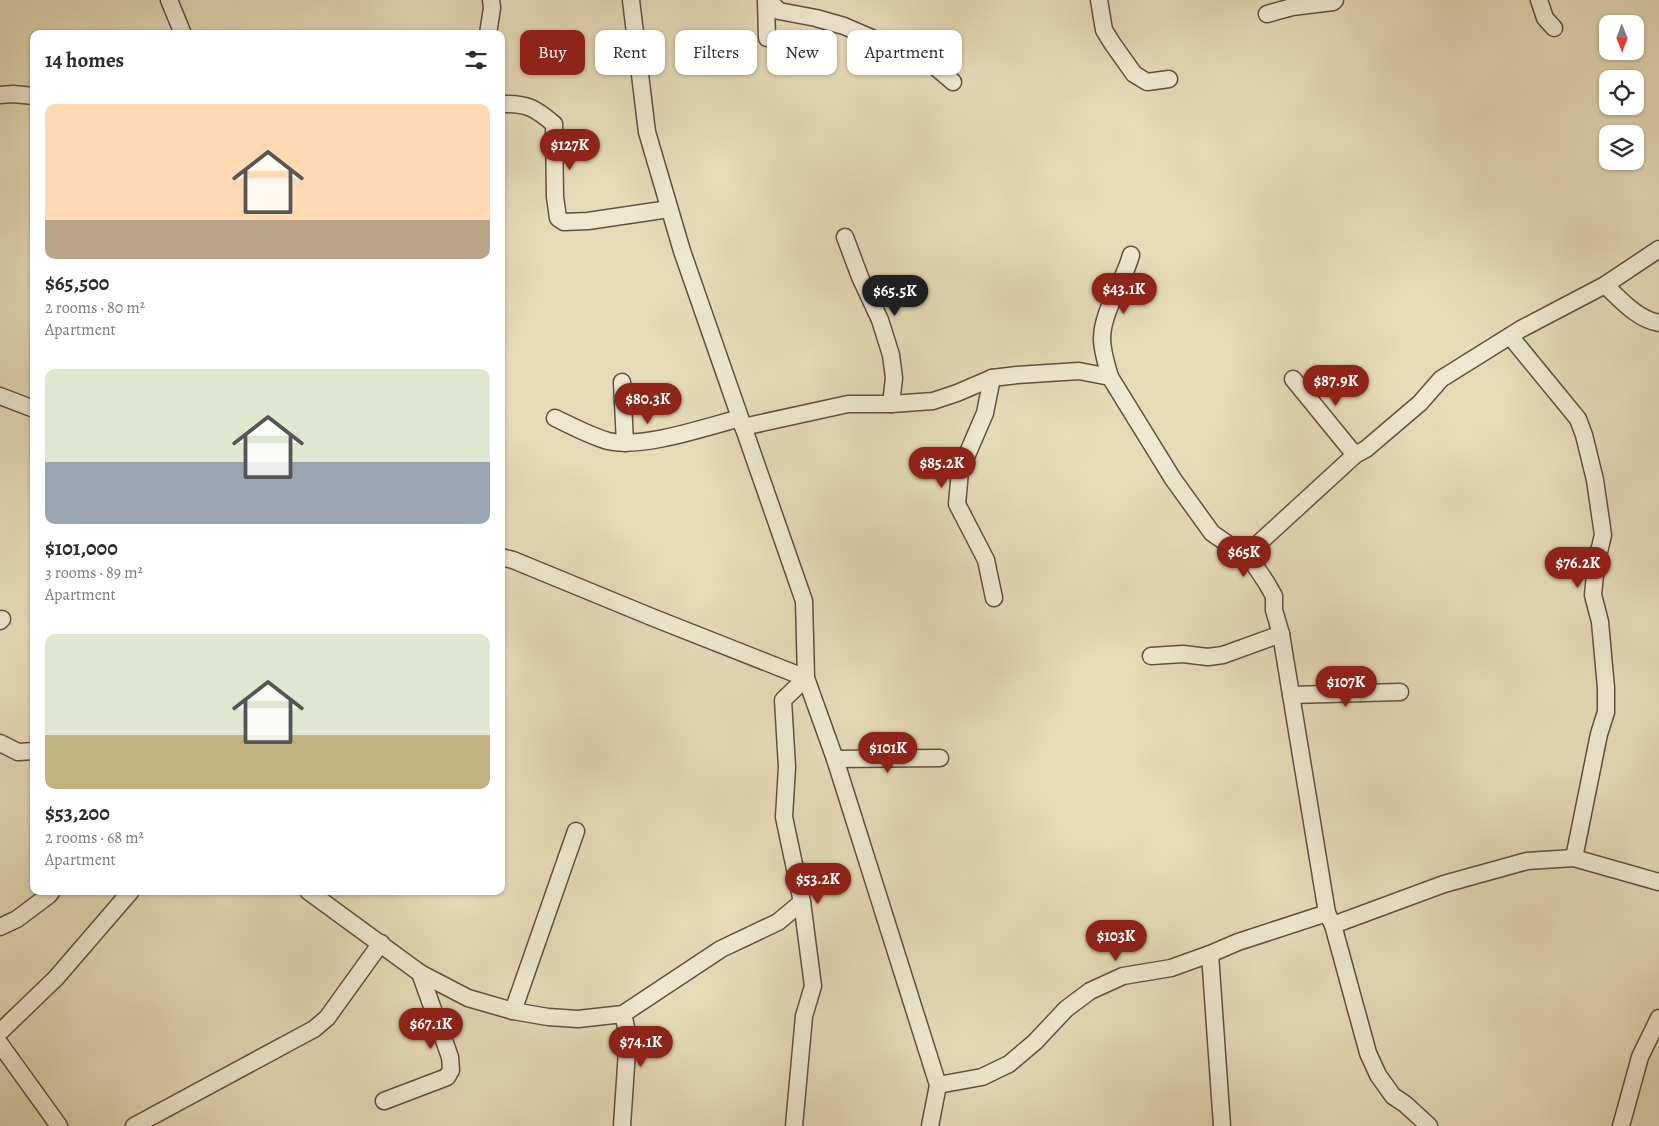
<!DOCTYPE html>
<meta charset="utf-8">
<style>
:root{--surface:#fff;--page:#f2f2f3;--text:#2b2b33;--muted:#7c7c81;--accent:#8f2418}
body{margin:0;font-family:Alegreya,serif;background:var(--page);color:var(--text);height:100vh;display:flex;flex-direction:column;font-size:19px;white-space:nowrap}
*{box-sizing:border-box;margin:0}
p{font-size:16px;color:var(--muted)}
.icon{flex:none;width:28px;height:28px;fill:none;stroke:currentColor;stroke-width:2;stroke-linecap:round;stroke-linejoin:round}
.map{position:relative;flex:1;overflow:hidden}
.drawer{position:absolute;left:30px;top:30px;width:475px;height:865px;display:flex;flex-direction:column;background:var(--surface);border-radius:10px;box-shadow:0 1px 4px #0004}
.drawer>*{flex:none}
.hud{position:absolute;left:520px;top:30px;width:475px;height:45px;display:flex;gap:10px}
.needle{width:32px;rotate:179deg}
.tools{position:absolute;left:1599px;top:15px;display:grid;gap:10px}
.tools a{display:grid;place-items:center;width:45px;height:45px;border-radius:10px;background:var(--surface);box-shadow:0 1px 4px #0004;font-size:25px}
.price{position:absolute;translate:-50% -42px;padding:0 11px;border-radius:18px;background:var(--accent);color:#fff;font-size:16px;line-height:32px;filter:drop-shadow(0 1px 2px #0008)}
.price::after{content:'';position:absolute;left:50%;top:30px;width:15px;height:11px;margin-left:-8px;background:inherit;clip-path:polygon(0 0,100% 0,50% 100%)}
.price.on{background:#222;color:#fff}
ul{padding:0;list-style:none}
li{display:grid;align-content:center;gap:10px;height:265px;padding:0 15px}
li span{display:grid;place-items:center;height:155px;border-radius:10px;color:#555}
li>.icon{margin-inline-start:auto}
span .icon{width:90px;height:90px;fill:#fffc;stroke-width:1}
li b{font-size:21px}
h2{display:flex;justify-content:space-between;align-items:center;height:60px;padding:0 15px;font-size:21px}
.pill{padding:0 18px;border-radius:10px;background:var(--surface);box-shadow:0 1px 4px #0004;font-size:18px;line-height:45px}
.pill.on{background:var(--accent);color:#fff}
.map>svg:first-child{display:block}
</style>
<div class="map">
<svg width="1659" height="1126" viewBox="0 0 1659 1126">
<rect width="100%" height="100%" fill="#e5dbb7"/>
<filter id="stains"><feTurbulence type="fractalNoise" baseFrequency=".004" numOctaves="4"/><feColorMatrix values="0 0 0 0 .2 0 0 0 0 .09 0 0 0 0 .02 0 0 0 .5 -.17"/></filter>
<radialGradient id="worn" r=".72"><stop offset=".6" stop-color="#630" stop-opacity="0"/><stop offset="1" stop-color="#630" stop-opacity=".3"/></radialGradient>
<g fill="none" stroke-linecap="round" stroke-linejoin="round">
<g stroke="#625040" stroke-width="19">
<g id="minor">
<polyline points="169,0 183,34"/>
<polyline points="631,0 647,132 682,251 804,601 806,678 835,759 938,1085 930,1126"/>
<polyline points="766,0 767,38"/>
<polyline points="768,0 779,11 816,18 844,26 932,64 953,82"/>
<polyline points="1099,0 1104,30 1112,43 1134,74 1147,82 1169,79"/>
<polyline points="1539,0 1545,18 1554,28"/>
<polyline points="1267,14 1292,7 1333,2 1335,0"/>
<polyline points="488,34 492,8 491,0"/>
<polyline points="0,95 13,94 34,96"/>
<path d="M501,104C527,103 535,108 554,124L555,197L558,218L564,222L588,221L669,209"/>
<polyline points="845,237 860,277 880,320 891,355 894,378 891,404"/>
<path d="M1605,285C1621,300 1637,319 1659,323"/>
<polyline points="1510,336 1578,419 1584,435 1595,480 1603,535 1596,564 1593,595 1600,622 1606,688 1606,712 1599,734 1574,858"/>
<path d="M1110,377C1107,366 1102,351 1102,339C1102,311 1124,282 1131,255"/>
<polyline points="992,378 985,413 960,471 957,504 986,560 994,598"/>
<polyline points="1293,379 1355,455"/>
<polyline points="622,382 625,443"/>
<polyline points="0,396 34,409"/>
<path d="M555,418C572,426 590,436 608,441C642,449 706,427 740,418"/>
<polyline points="743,427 848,404 891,404 933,401 957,393 992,378 1017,375 1079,371 1110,377 1173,479 1212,533 1235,549 1247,554 1266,582 1274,596 1274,610 1281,634 1327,913 1333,925 1368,1053 1378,1075 1393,1096 1405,1104 1429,1126"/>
<polyline points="1247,554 1355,455 1366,449 1420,403 1441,379 1521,329 1605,285 1659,249"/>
<polyline points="501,557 513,560 654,618 806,678 783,700 787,767 784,817 802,902 813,986 804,1016 794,1126"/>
<polyline points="0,621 2,619"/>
<polyline points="1151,656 1183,654 1208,657 1223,655 1281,634"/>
<polyline points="1291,695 1400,692"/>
<polyline points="0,743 18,752 34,751"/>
<polyline points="835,759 940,758"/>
<polyline points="308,891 420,973 468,998 513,1011 548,1017 578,1019 623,1014 721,949 778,922 802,902"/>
<polyline points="1333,925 1444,884 1527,861 1574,858 1659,882"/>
<polyline points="0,927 17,919 49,895 52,891"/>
<polyline points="1210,954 1222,1126"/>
<polyline points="513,1011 576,831"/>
<polyline points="0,1032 56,978 131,891"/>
<polyline points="0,1044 59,1126"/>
<polyline points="938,1085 982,1077 1009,1064 1035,1042 1066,1009 1090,991 1123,976 1171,968 1210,954 1238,942 1327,913"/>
<polyline points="384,1101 447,1077 451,1070 450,1057 420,973"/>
<polyline points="134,1126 314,1029 327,1018 381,943"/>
<polyline points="622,1126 628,1036 623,1014"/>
<polyline points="1621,1126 1640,1057 1659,1018"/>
</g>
</g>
<use href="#minor" stroke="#eee8d0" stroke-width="16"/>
</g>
<rect width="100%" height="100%" filter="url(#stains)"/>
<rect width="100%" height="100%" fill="url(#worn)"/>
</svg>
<div class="tools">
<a><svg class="needle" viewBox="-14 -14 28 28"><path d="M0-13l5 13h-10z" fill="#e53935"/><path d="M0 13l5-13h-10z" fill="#7c7c81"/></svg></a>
<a><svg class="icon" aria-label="locate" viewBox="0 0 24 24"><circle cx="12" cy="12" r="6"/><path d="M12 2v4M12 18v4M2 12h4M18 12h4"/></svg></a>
<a><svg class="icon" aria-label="layers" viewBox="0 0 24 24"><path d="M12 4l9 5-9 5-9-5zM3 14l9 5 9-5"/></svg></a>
</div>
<b class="price" style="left:570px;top:171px">$127K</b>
<b class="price" style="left:1124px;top:315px">$43.1K</b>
<b class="price on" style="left:895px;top:317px">$65.5K</b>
<b class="price" style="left:1336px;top:407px">$87.9K</b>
<b class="price" style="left:648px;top:425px">$80.3K</b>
<b class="price" style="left:942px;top:489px">$85.2K</b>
<b class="price" style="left:1244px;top:578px">$65K</b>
<b class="price" style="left:1578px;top:589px">$76.2K</b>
<b class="price" style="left:1346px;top:708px">$107K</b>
<b class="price" style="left:888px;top:774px">$101K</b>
<b class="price" style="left:818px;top:905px">$53.2K</b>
<b class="price" style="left:1116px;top:962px">$103K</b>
<b class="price" style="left:431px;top:1050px">$67.1K</b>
<b class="price" style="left:641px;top:1068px">$74.1K</b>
<div class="hud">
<a class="pill on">Buy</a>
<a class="pill">Rent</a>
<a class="pill">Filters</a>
<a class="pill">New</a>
<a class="pill">Apartment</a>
</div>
<section class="drawer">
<h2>14 homes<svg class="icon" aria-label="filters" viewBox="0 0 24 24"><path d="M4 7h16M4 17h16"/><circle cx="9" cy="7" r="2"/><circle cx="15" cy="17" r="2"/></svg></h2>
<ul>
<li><span style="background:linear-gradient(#ffd9b3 75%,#b9a48a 0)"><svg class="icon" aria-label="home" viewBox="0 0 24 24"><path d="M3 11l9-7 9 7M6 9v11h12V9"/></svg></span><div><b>$65,500</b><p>2 rooms · 80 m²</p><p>Apartment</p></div></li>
<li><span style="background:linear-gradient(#dfe7d0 60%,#9aa5b1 0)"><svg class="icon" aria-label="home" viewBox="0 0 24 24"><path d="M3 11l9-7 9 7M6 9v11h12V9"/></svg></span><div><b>$101,000</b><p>3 rooms · 89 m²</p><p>Apartment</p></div></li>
<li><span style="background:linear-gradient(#dfe7d0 65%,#c2b280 0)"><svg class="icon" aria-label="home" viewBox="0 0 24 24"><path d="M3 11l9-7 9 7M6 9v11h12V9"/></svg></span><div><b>$53,200</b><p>2 rooms · 68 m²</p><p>Apartment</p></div></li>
</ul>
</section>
</div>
